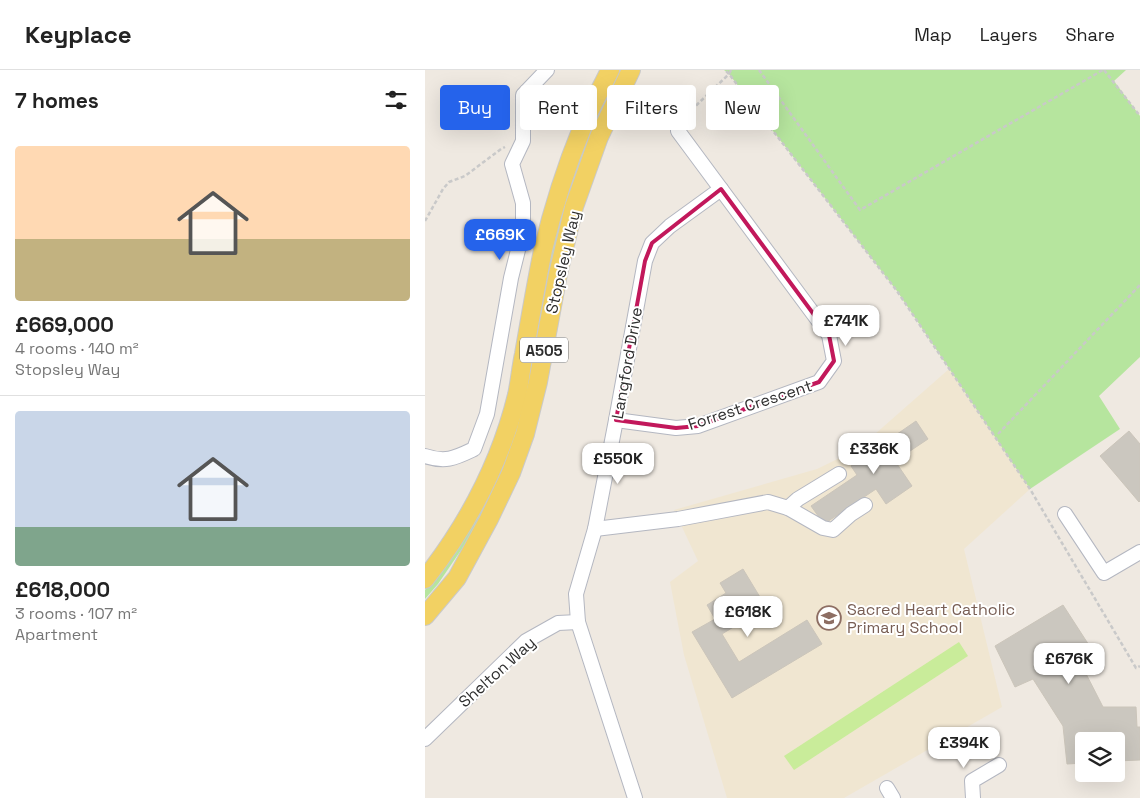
<!DOCTYPE html>
<meta charset="utf-8">
<style>
:root{--surface:#fff;--page:#f6f6f6;--text:#222;--muted:#767676;--line:#e0e0e0;--accent:#2563eb}
body{margin:0;font-family:"Space Grotesk",sans-serif;background:var(--page);color:var(--text);height:100vh;display:flex;flex-direction:column;font-size:19px;white-space:nowrap}
*{box-sizing:border-box;margin:0}
p{font-size:16px;color:var(--muted)}
.icon{flex:none;width:28px;height:28px;fill:none;stroke:currentColor;stroke-width:2;stroke-linecap:round;stroke-linejoin:round}
.map{position:relative;flex:1;overflow:hidden}
.details{display:flex;flex-direction:column;background:var(--surface);width:425px}
.details>*{flex:none}
.guide{position:absolute;left:15px;top:15px;width:475px;height:45px;display:flex;gap:10px}
.tools{position:absolute;left:650px;top:662px;display:grid;gap:10px}
.tools a{display:grid;place-items:center;width:50px;height:50px;border-radius:5px;background:var(--surface);box-shadow:0 5px 20px #0002;font-size:25px}
.price{position:absolute;translate:-50% -42px;padding:0 11px;border-radius:10px;background:#fff;color:#222;font-size:16px;line-height:32px;filter:drop-shadow(0 1px 2px #0008)}
.price::after{content:'';position:absolute;left:50%;top:30px;width:15px;height:11px;margin-left:-8px;background:inherit;clip-path:polygon(0 0,100% 0,50% 100%)}
.price.active{background:var(--accent);color:#fff}
ul{padding:0;list-style:none}
li{display:grid;align-content:center;gap:10px;height:265px;padding:0 15px}
li+li{border-top:1px solid var(--line)}
li span{display:grid;place-items:center;height:155px;border-radius:5px;color:#555}
li>.icon{margin-inline-start:auto}
span .icon{width:90px;height:90px;fill:#fffc;stroke-width:1}
li b{font-size:21px}
h2{display:flex;justify-content:space-between;align-items:center;height:60px;padding:0 15px;font-size:21px}
.pill{padding:0 18px;border-radius:5px;background:var(--surface);box-shadow:0 5px 20px #0002;font-size:18px;line-height:45px}
.pill.active{background:var(--accent);color:#fff}
header{display:flex;align-items:center;gap:30px;box-sizing:border-box;height:70px;padding:0 25px;background:var(--surface);border-bottom:1px solid var(--line)}
header strong{font-size:24px}
nav{display:flex;gap:28px;margin-inline-start:auto;font-size:18px}
main{display:flex;flex:1;min-height:0}
.map>svg:first-child{display:block}
</style>
<header>
<strong>Keyplace</strong>
<nav><a>Map</a><a>Layers</a><a>Share</a></nav>
</header>
<main>
<section class="details">
<h2>7 homes<svg class="icon" aria-label="filters" viewBox="0 0 24 24"><path d="M4 7h16M4 17h16"/><circle cx="9" cy="7" r="2"/><circle cx="15" cy="17" r="2"/></svg></h2>
<ul>
<li><span style="background:linear-gradient(#ffd9b3 60%,#c2b280 0)"><svg class="icon" aria-label="home" viewBox="0 0 24 24"><path d="M3 11l9-7 9 7M6 9v11h12V9"/></svg></span><div><b>£669,000</b><p>4 rooms · 140 m²</p><p>Stopsley Way</p></div></li>
<li><span style="background:linear-gradient(#c9d6e8 75%,#7fa58c 0)"><svg class="icon" aria-label="home" viewBox="0 0 24 24"><path d="M3 11l9-7 9 7M6 9v11h12V9"/></svg></span><div><b>£618,000</b><p>3 rooms · 107 m²</p><p>Apartment</p></div></li>
</ul>
</section>
<div class="map">
<svg width="715" height="728" viewBox="0 0 715 728">
<rect width="100%" height="100%" fill="#efe9e1"/>
<polygon fill="#f0e6d1" points="524,299 605,419 539,479 577,637 419,728 302,728 259,585 245,512 273,491 249,440 392,399 433,379"/>
<g fill="#b6e59e">
<polygon points="195,0 198,0 109,298 87,381 71,417 47,464 13,514 0,529 0,520 33,478 72,407 122,199 151,96 176,37"/>
<polygon points="299,0 701,0 689,11 715,46 715,287 674,326 695,359 605,419 472,221 304,4"/>
</g>
<polygon fill="#c9ec9a" points="534,572 543,586 369,700 359,686"/>
<g fill="#cbc7bf" stroke="#cbc5ba">
<polygon points="491,351 503,369 470,391 487,416 461,434 451,419 399,454 386,436 432,405 426,396"/>
<polygon points="704,361 715,374 715,431 714,432 675,386"/>
<polygon points="318,499 341,537 297,564 314,592 382,550 397,574 307,628 267,562 290,549 282,535 301,523 295,513"/>
<polygon points="638,535 671,586 656,594 678,637 711,637 712,657 715,657 715,690 691,691 691,671 659,671 659,693 642,694 638,656 608,609 590,617 570,576"/>
</g>
<g fill="none" stroke-linecap="round" stroke-linejoin="round">
<g stroke="#b4b7c1" stroke-width="16">
<g id="minor">
<polyline points="191,350 251,358 273,356 394,312 409,291 404,265 253,61"/>
<path d="M0,386C21,393 30,388 49,379L62,344L86,208L98,160V133L87,94L98,71V25L122,0"/>
<polyline points="363,438 373,429 414,404"/>
<polyline points="640,444 679,503 715,482"/>
<polyline points="170,459 253,449 343,432 363,438 398,458 408,460 426,444 440,435"/>
<polyline points="0,669 101,571 133,553 153,552"/>
<polyline points="462,718 468,728"/>
<polyline points="210,728 153,552 151,524 170,459 191,350 220,191 227,173 245,156 296,119"/>
<polyline points="548,728 547,711 574,695"/>
</g>
</g>
<g stroke="#c9c9c9" stroke-width="20">
<g id="major">
<path d="M0,509C44,453 75,394 92,325C95,311 96,297 99,284C105,249 111,214 118,180C128,138 141,97 157,58C165,38 176,19 185,0"/>
<polyline points="0,546 32,508 64,449 86,403 100,364 113,312 133,204 149,137 174,67 206,0"/>
</g>
</g>
<g stroke="#c9c9c9" stroke-width="2.5" stroke-dasharray="4 2.5" stroke-linecap="butt">
<polyline points="306,0 304,4 472,221 605,419 711,598 715,596"/>
<polyline points="334,0 435,140 678,0"/>
<polyline points="679,0 715,46"/>
<polyline points="257,49 304,4 300,0"/>
<polyline points="0,151 18,119 24,112 40,106 76,79 80,77"/>
<polyline points="573,364 715,215"/>
</g>
<use href="#minor" stroke="#fff" stroke-width="14"/>
<use href="#major" stroke="#f2d163" stroke-width="18"/>
</g>
<path fill="none" stroke="#c2185b" stroke-width="4" stroke-linejoin="round" d="M296,119L404,265L409,291L394,312L273,356L251,358L191,350L220,191L227,173Z"/>
<defs>
<g id="school-ring" transform="scale(1.25)"><circle r="9.5" fill="#fff" stroke="#8d6e63" stroke-width="1.5"/><path d="M0-5L7-2L0 1L-7-2ZM-4 1L0 2.5L4 1V4Q0 6-4 4Z" fill="#8d6e63"/></g>
</defs>
<g fill-rule="evenodd">
<use href="#school-ring" x="404" y="548"/>
</g>
<g text-anchor="middle" dominant-baseline="central" stroke-width="4" stroke-linejoin="round" paint-order="stroke">
<rect fill="#fff" stroke="#6d6d6d" stroke-width="1" x="95" y="267.5" width="48" height="25" rx="4"/>
<g font-size="15" font-weight="bold" fill="#2e2e2e">
<text x="119" y="280">A505</text>
</g>
<g font-size="16" fill="#2e2e2e" stroke="#fff">
<text transform="translate(138 192) rotate(-77)">Stopsley Way</text>
<text transform="translate(202 293) rotate(-80)">Langford Drive</text>
<text transform="translate(325 335) rotate(-18)">Forrest Crescent</text>
<text transform="translate(72 602) rotate(-42)">Shelton Way</text>
</g>
<g font-size="16" fill="#785e54" stroke="#fff" text-anchor="start">
<text x="422" y="539">Sacred Heart Catholic<tspan x="422" dy="18">Primary School</tspan></text>
</g>
</g>
</svg>
<div class="tools">
<a><svg class="icon" aria-label="layers" viewBox="0 0 24 24"><path d="M12 4l9 5-9 5-9-5zM3 14l9 5 9-5"/></svg></a>
</div>
<b class="price active" style="left:75px;top:191px">£669K</b>
<b class="price" style="left:421px;top:277px">£741K</b>
<b class="price" style="left:449px;top:405px">£336K</b>
<b class="price" style="left:193px;top:415px">£550K</b>
<b class="price" style="left:323px;top:568px">£618K</b>
<b class="price" style="left:644px;top:615px">£676K</b>
<b class="price" style="left:539px;top:699px">£394K</b>
<div class="guide">
<a class="pill active">Buy</a>
<a class="pill">Rent</a>
<a class="pill">Filters</a>
<a class="pill">New</a>
</div>
</div>
</main>
